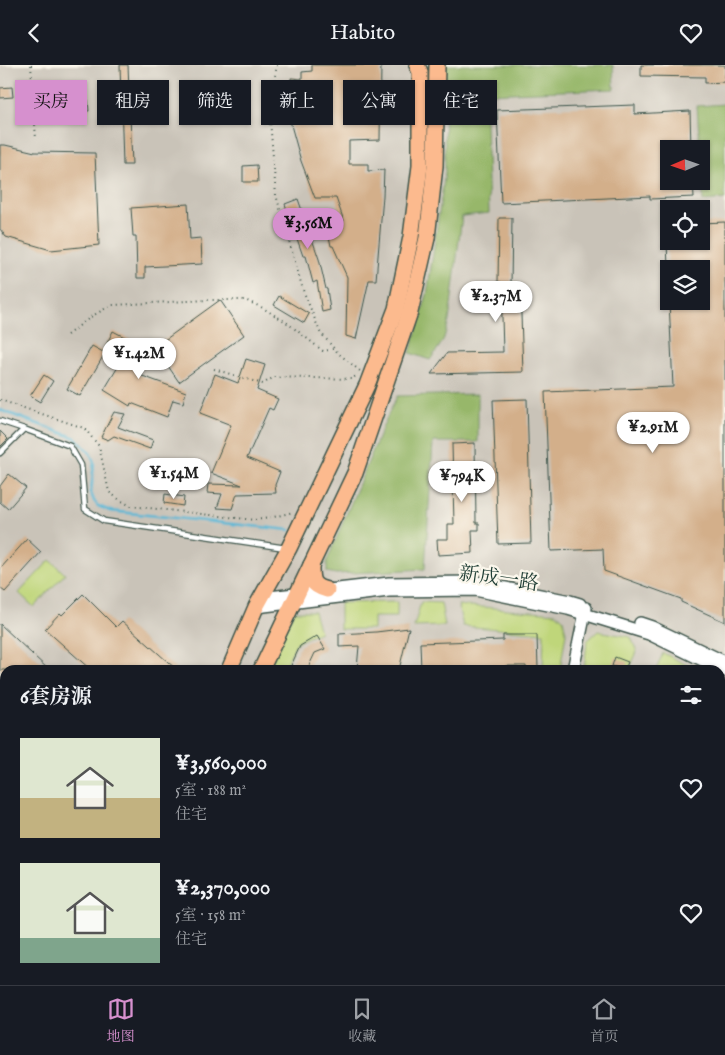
<!DOCTYPE html>
<html lang="zh">
<meta charset="utf-8">
<style>
:root{--surface:#171b24;--page:#242831;--text:#f1f3f6;--muted:#9ea1a6;--line:#363941;--accent:#d690ce}
body{margin:0;font-family:"IM FELL English","Noto Serif SC",serif;background:var(--page);color:var(--text);height:100vh;display:flex;flex-direction:column;font-size:19px;white-space:nowrap}
*{box-sizing:border-box;margin:0}
p{font-size:16px;color:var(--muted)}
.icon{flex:none;width:28px;height:28px;fill:none;stroke:currentColor;stroke-width:2;stroke-linecap:round;stroke-linejoin:round}
.map{position:relative;flex:1;overflow:hidden}
.panel{position:absolute;left:0px;top:600px;width:725px;height:320px;display:flex;flex-direction:column;background:var(--surface);border-radius:15px 15px 0 0;box-shadow:0 1px 4px #0004}
.panel>*{flex:none}
.top-card{position:absolute;left:15px;top:15px;width:695px;height:45px;display:flex;gap:10px}
.needle{width:32px;rotate:268deg}
.controls{position:absolute;left:660px;top:75px;display:grid;gap:10px}
.controls a{display:grid;place-items:center;width:50px;height:50px;border-radius:0px;background:var(--surface);box-shadow:0 1px 4px #0004;font-size:25px}
.price{position:absolute;translate:-50% -42px;padding:0 11px;border-radius:18px;background:#fff;color:#222;font-size:16px;line-height:32px;filter:drop-shadow(0 1px 2px #0008)}
.price::after{content:'';position:absolute;left:50%;top:30px;width:15px;height:11px;margin-left:-8px;background:inherit;clip-path:polygon(0 0,100% 0,50% 100%)}
.price.on{background:var(--accent);color:#111}
ul{padding:0;list-style:none}
li{display:flex;align-items:center;gap:15px;height:125px;padding:0 20px}
li span{display:grid;place-items:center;flex:none;width:140px;height:100px;border-radius:0px;color:#555}
li>.icon{margin-inline-start:auto}
span .icon{width:60px;height:60px;fill:#fffc;stroke-width:1}
li b{font-size:21px}
h2{display:flex;justify-content:space-between;align-items:center;height:60px;padding:0 20px;font-size:21px}
.chip{padding:0 18px;border-radius:0px;background:var(--surface);box-shadow:0 1px 4px #0004;font-size:18px;line-height:45px}
.chip.on{background:var(--accent);color:#111}
header{display:flex;justify-content:space-between;align-items:center;height:65px;padding:0 20px;background:var(--surface);font-size:22px;font-weight:600}
.menu{display:flex;justify-content:space-around;align-items:center;height:70px;border-top:1px solid var(--line);background:var(--surface);font-size:14px;color:var(--muted)}
.menu a{display:grid;justify-items:center;gap:2px}
.menu .on{color:var(--accent)}
.map>svg:first-child{display:block}
</style>
<header><svg class="icon" aria-label="back" viewBox="0 0 24 24"><path d="M15 5l-7 7 7 7"/></svg>Habito<svg class="icon" aria-label="heart" viewBox="0 0 24 24"><path d="M12 20l-8-8c-3-5 5-10 8-4 3-6 11-1 8 4z"/></svg></header>
<div class="map">
<svg width="725" height="920" viewBox="0 0 725 920">
<rect width="100%" height="100%" fill="#fbf7ec"/>
<filter id="ink" filterUnits="userSpaceOnUse"><feTurbulence type="fractalNoise" baseFrequency=".02" numOctaves="2"/><feDisplacementMap in="SourceGraphic" scale="10" xChannelSelector="R" yChannelSelector="G"/><feConvolveMatrix kernelMatrix="1 2 1 2 8 2 1 2 1" color-interpolation-filters="sRGB"/></filter>
<filter id="wash" filterUnits="userSpaceOnUse"><feTurbulence type="fractalNoise" baseFrequency=".0096" numOctaves="4" result="noise"/><feDisplacementMap in="SourceGraphic" scale="20" xChannelSelector="R" yChannelSelector="G"/><feGaussianBlur stdDeviation="1.12" result="paint"/><feColorMatrix in="noise" values="0 0 0 0 0 0 0 0 0 0 0 0 0 0 0 0 0 1.4 0 .05"/><feComposite in="paint" operator="in"/></filter>
<g filter="url(#wash)">
<rect width="100%" height="100%" fill="#f7e7d1"/>
<path fill="#c9c3b8" fill-rule="evenodd" d="M0,0H407L418,11L421,0H725V920H0ZM669,84H701V116H669ZM669,144H701V176H669ZM669,204H701V236H669ZM5,605H720V915H5Z"/>
<g fill="#bfd67a" stroke="#6f8a57">
<polygon points="50,495 65,509 34,542 19,528"/>
<polygon points="397,537 397,552 373,552 373,564 340,564 340,538"/>
<polygon points="421,537 441,538 445,561 414,562"/>
<polygon points="458,540 556,548 563,554 566,568 560,605 543,605 544,568 463,561"/>
<polygon points="294,546 314,546 320,567 297,577 283,605 265,605"/>
<polygon points="598,566 631,572 637,587 629,605 584,605 587,576"/>
<polygon points="663,588 697,605 656,605"/>
<polygon points="720,616 725,619 725,672 720,669"/>
<polygon points="720,789 725,789 725,830 720,829"/>
</g>
<g fill="#97b76a" stroke="#5b7a4f">
<polygon points="445,0 613,0 614,24 485,29 489,148 462,151 449,256 443,276 430,295 410,288 427,230 445,107 444,4"/>
<polygon points="725,39 725,134 703,136 701,84 700,84 697,41"/>
<polygon points="478,329 478,377 433,377 425,504 336,509 327,507 327,496 384,359 397,331"/>
</g>
<polygon fill="#58b7d6" stroke="#3c7a85" points="720,694 725,696 725,778 720,777"/>
<g fill="none" stroke-linecap="round" stroke-linejoin="round">
<polyline stroke="#58b7d6" stroke-width="2.5" points="0,345 76,373 90,388 94,397 91,428 94,436 98,441 110,446 290,465"/>
</g>
<g id="blocks">
<g fill="#d3af8a">
<polygon points="120,0 128,0 132,100 123,100"/>
<polygon points="312,0 381,0 380,75 349,76 349,99 368,99 368,106 384,105 383,131 376,215 369,215 356,274 346,271 347,212 333,181 331,181 326,157 344,156 336,133 315,133 301,96 291,60 291,13 302,14 302,7 312,6"/>
<polygon points="641,0 725,0 725,17 705,18 705,12 641,11"/>
<polygon points="12,22 13,32 0,33 0,23"/>
<polygon points="88,35 89,46 78,46 78,36"/>
<polygon points="635,40 635,49 690,46 691,84 669,84 669,116 693,116 694,132 650,134 650,131 501,138 497,45"/>
<polygon points="0,80 5,80 35,87 95,88 99,180 51,185 6,172 0,164"/>
<polygon points="257,100 258,117 243,117 243,101"/>
<polygon points="298,134 319,194 326,224 327,224 330,245 322,247 317,216 313,218 306,191 303,191 285,139"/>
<polygon points="188,139 190,174 201,173 202,199 145,202 145,213 137,213 136,171 133,171 131,143"/>
<polygon points="499,153 512,153 511,221 520,221 523,307 431,309 447,288 503,287 501,217 498,217"/>
<polygon points="725,157 725,557 681,537 681,534 604,506 603,484 551,486 545,327 673,322 669,236 701,236 701,204 668,204 667,176 701,176 701,158"/>
<polygon points="279,231 309,249 304,258 274,240"/>
<polygon points="220,235 244,270 179,317 155,282"/>
<polygon points="113,266 149,285 137,309 186,327 183,338 173,335 167,352 131,338 130,341 104,325 124,292 105,282"/>
<polygon points="92,281 105,288 80,331 67,324"/>
<polygon points="246,294 265,300 257,325 278,334 273,345 269,343 247,393 280,407 275,420 276,428 237,429 232,444 217,443 222,429 207,428 208,419 242,420 211,408 231,360 200,348 215,309 238,318"/>
<polygon points="44,310 53,316 40,337 30,331"/>
<polygon points="527,334 531,478 498,479 493,335"/>
<polygon points="114,347 125,349 118,362 153,375 150,384 114,371 108,375 101,372"/>
<polygon points="0,366 8,374 0,382"/>
<polygon points="475,378 476,458 479,458 479,465 472,465 473,488 438,490 437,474 448,474 448,459 454,459 452,379"/>
<polygon points="9,409 26,423 8,444 0,437 0,421"/>
<polygon points="165,429 184,432 183,441 164,438"/>
<polygon points="27,474 41,487 5,527 0,523 0,504"/>
<polygon points="83,529 116,562 122,556 177,605 91,605 45,564 60,548 62,550"/>
<polygon points="0,559 49,605 0,605"/>
<polygon points="409,563 399,605 364,605 357,604 359,581 339,582 339,569 376,567"/>
<polygon points="503,570 537,570 538,603 526,603 526,601 505,601 505,605 471,605 471,604 421,605 420,578 503,575"/>
<polygon points="317,571 325,584 315,588 307,605 289,605 300,581"/>
<polygon points="615,592 628,597 625,605 612,601"/>
</g>
</g>
</g>
<g filter="url(#ink)">
<use href="#blocks" fill-opacity="0" stroke="#3f564c" stroke-width="1"/>
<g fill="none" stroke-linecap="round" stroke-linejoin="round">
<g stroke="#3f564c" stroke-width="7">
<g id="service">
<polyline points="0,356 24,364 0,388"/>
<polyline points="24,364 70,381 81,400 85,444 104,456 286,483"/>
</g>
</g>
<g stroke="#3f564c" stroke-width="11">
<g id="minor">
<polyline points="75,915 83,920"/>
<polyline points="23,920 31,915"/>
</g>
</g>
<g stroke="#3f564c" stroke-width="14">
<g id="tertiary">
<polyline points="261,533 389,518 476,517 570,536 580,539"/>
<polyline points="256,542 389,526 475,525 568,544 649,569 725,606"/>
<polyline points="640,558 652,562 725,597"/>
<polyline points="573,605 586,543"/>
<polyline points="512,920 513,915"/>
</g>
</g>
<g stroke="#3f564c" stroke-width="18">
<g id="trunk">
<path d="M311,500C311,515 311,521 327,525"/>
<polyline points="229,605 256,542 289,483 367,320 396,244 411,172 420,101 420,7 417,0"/>
<polyline points="261,605 355,408 410,247 427,173 435,101 437,0"/>
<polyline points="113,920 114,915"/>
<polyline points="134,920 135,915"/>
</g>
</g>
<g stroke="#3f564c" stroke-width="2" stroke-dasharray="1 4" stroke-linecap="butt">
<polyline points="31,0 36,74"/>
<polyline points="277,0 269,42 276,130 303,225 320,267 338,288 360,306"/>
<polyline points="67,270 92,251 112,240 209,235 245,235 261,242 286,257 323,286 335,284"/>
<polyline points="214,304 263,319 274,312 351,314 358,310"/>
<polyline points="0,335 84,363 99,381 109,427 120,435 131,441 255,455 270,453 293,447"/>
</g>
<use href="#service" stroke="#fff" stroke-width="4.5"/>
<use href="#minor" stroke="#fff" stroke-width="9"/>
<use href="#tertiary" stroke="#fff" stroke-width="11"/>
<use href="#trunk" stroke="#fcba8e" stroke-width="15"/>
</g>
</g>
<g text-anchor="middle" dominant-baseline="central" stroke-width="4.5" stroke-linejoin="round" paint-order="stroke">
<g font-size="20" fill="#1f3d34" stroke="#fbf7ec">
<text transform="translate(499 514) rotate(8)">新成一路</text>
</g>
</g>
</svg>
<div class="controls">
<a><svg class="needle" viewBox="-14 -14 28 28"><path d="M0-13l5 13h-10z" fill="#e53935"/><path d="M0 13l5-13h-10z" fill="#9ea1a6"/></svg></a>
<a><svg class="icon" aria-label="locate" viewBox="0 0 24 24"><circle cx="12" cy="12" r="6"/><path d="M12 2v4M12 18v4M2 12h4M18 12h4"/></svg></a>
<a><svg class="icon" aria-label="layers" viewBox="0 0 24 24"><path d="M12 4l9 5-9 5-9-5zM3 14l9 5 9-5"/></svg></a>
</div>
<b class="price on" style="left:308px;top:185px">¥3.56M</b>
<b class="price" style="left:496px;top:258px">¥2.37M</b>
<b class="price" style="left:139px;top:315px">¥1.42M</b>
<b class="price" style="left:653px;top:389px">¥2.91M</b>
<b class="price" style="left:174px;top:435px">¥1.54M</b>
<b class="price" style="left:462px;top:438px">¥794K</b>
<div class="top-card">
<a class="chip on">买房</a>
<a class="chip">租房</a>
<a class="chip">筛选</a>
<a class="chip">新上</a>
<a class="chip">公寓</a>
<a class="chip">住宅</a>
</div>
<section class="panel">
<h2>6套房源<svg class="icon" aria-label="filters" viewBox="0 0 24 24"><path d="M4 7h16M4 17h16"/><circle cx="9" cy="7" r="2"/><circle cx="15" cy="17" r="2"/></svg></h2>
<ul>
<li><span style="background:linear-gradient(#dfe7d0 60%,#c2b280 0)"><svg class="icon" aria-label="home" viewBox="0 0 24 24"><path d="M3 11l9-7 9 7M6 9v11h12V9"/></svg></span><div><b>¥3,560,000</b><p>5室 · 188 m²</p><p>住宅</p></div><svg class="icon" aria-label="heart" viewBox="0 0 24 24"><path d="M12 20l-8-8c-3-5 5-10 8-4 3-6 11-1 8 4z"/></svg></li>
<li><span style="background:linear-gradient(#dfe7d0 75%,#7fa58c 0)"><svg class="icon" aria-label="home" viewBox="0 0 24 24"><path d="M3 11l9-7 9 7M6 9v11h12V9"/></svg></span><div><b>¥2,370,000</b><p>5室 · 158 m²</p><p>住宅</p></div><svg class="icon" aria-label="heart" viewBox="0 0 24 24"><path d="M12 20l-8-8c-3-5 5-10 8-4 3-6 11-1 8 4z"/></svg></li>
</ul>
</section>
</div>
<nav class="menu">
<a class="on"><svg class="icon" aria-label="map" viewBox="0 0 24 24"><path d="M3 6l6-2 6 2 6-2v14l-6 2-6-2-6 2zM9 4v14M15 6v14"/></svg>地图</a>
<a><svg class="icon" aria-label="saved" viewBox="0 0 24 24"><path d="M7 4h10v16l-5-4-5 4z"/></svg>收藏</a>
<a><svg class="icon" aria-label="home" viewBox="0 0 24 24"><path d="M3 11l9-7 9 7M6 9v11h12V9"/></svg>首页</a>
</nav>
